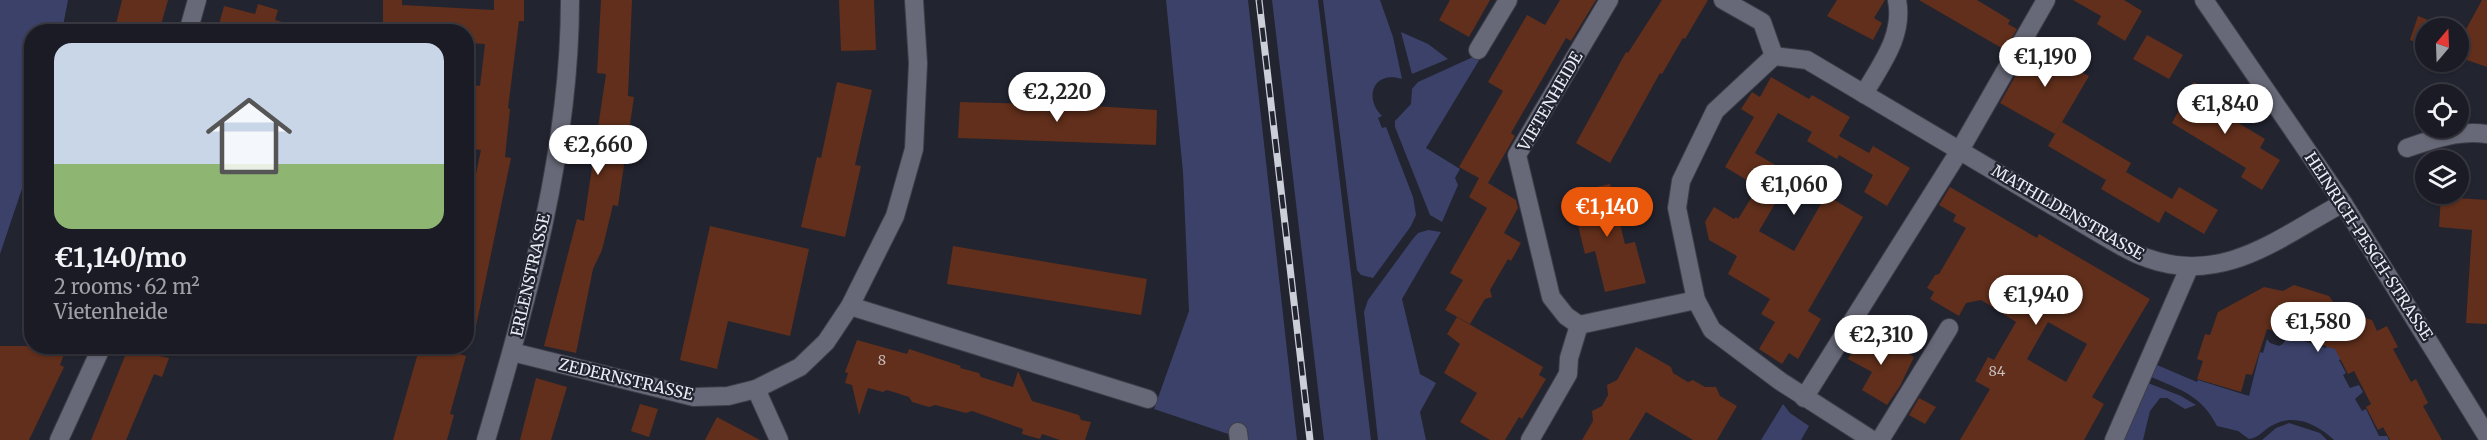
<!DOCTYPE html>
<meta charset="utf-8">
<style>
:root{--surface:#1a1b24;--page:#272831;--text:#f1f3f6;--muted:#9fa1a6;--line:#383941;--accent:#ea580c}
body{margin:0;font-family:Merriweather,serif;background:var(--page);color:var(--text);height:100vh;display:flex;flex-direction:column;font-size:22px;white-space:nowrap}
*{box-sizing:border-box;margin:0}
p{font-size:20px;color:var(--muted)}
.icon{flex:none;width:33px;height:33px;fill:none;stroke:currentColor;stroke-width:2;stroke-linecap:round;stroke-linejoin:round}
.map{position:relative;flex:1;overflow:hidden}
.details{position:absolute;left:24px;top:24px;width:450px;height:330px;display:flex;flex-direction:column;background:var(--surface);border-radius:24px;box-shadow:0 2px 4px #0004,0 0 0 2px var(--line)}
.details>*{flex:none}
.needle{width:39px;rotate:19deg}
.buttons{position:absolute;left:2415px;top:18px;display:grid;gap:12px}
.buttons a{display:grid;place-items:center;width:54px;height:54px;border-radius:50%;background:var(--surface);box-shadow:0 2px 4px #0004,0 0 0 2px var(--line);font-size:30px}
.price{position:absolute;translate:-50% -51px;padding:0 14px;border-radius:21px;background:#fff;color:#222;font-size:20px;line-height:39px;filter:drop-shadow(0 2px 3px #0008)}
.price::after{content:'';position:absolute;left:50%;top:36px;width:18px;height:14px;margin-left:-9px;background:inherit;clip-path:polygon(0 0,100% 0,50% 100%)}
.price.selected{background:var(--accent);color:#fff}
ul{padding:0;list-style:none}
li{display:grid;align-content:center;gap:12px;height:318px;padding:0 30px}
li+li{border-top:2px solid var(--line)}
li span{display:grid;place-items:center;height:186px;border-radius:18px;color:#555}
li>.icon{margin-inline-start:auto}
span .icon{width:108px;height:108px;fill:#fffc;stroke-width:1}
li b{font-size:26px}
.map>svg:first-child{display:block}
</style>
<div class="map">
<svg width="2487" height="440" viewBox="0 0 2487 440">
<rect width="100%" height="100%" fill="#222430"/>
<g fill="#3c4169">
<polygon points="0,0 68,0 62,31 32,32 31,162 0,254"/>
<polygon points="1166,0 1248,0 1297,440 1246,440 1154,409 1189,311 1183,172"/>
<polygon points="1272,0 1318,0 1371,440 1324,440"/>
<path d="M1323,0H1380L1393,37L1402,79C1374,70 1363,97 1382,116L1378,118L1382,128L1386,127L1413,197L1416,215L1411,226L1373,278L1361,275L1357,270Z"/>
<polygon points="1401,32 1428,44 1448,59 1412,74"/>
<polygon points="1484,52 1426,148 1460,169 1455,178 1458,185 1442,222 1430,215 1395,127 1395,121 1411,104 1412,89 1418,82"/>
<polygon points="1428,230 1441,232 1402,299 1420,374 1436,383 1420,412 1426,440 1378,440 1364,312 1368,300 1412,240 1418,233"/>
<path d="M2285,330L2291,331L2290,337L2326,348L2327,345L2350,355L2339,360L2346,373L2343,375L2350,388L2359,385L2363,392L2355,399L2362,411L2366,409L2379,436H2387L2389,440H2334C2318,425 2295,413 2273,425C2264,429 2259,438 2249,439L2238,431L2217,426C2201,395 2181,390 2151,377L2157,365L2197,382L2198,380L2249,396L2260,352L2263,353L2267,339L2270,343L2279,346L2283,344L2285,340L2282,333Z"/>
<polygon points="2148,383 2181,396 2196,405 2185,409 2167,398 2160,398 2150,411 2143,440 2122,440"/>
<polygon points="1783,404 1790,413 1809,426 1801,440 1761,440"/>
<polygon points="2289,423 2320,433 2327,440 2262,440 2276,428"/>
</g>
<g fill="#612f1b" fill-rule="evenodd">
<polygon points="122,0 168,0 159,32 114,32"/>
<polygon points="383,0 402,0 402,5 494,10 494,0 524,0 524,21 519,21 508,108 510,109 505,157 511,158 475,331 466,330 466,220 481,150 466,148 466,84 480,86 485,44 466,43 466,32 383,32"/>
<polygon points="601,0 632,0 628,96 634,97 618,206 613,205 602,250 593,269 576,353 544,346 577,219 584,221 606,74 597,73"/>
<polygon points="839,0 874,0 876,50 841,51"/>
<polygon points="1450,0 1490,0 1469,37 1439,20"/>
<polygon points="1560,0 1596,0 1571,41 1566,38 1511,133 1515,136 1488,183 1516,200 1518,208 1504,233 1521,243 1511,261 1508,259 1490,290 1492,297 1485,299 1470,324 1445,310 1463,280 1450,273 1487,208 1469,197 1479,178 1459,167 1503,91 1488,82 1527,15 1545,25"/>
<polygon points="1662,0 1708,0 1685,39 1683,38 1662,74 1660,73 1610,163 1576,143 1626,52 1628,53"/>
<polygon points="1837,0 1885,0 1874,18 1882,23 1873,40 1827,16"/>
<polygon points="1919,0 1977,0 2010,20 2008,24 2017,29 2005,50"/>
<polygon points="2073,0 2124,0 2142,11 2125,41 2097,24 2101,16"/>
<polygon points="2482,0 2487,0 2487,67 2458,57 2458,31 2464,33"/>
<polygon points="258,4 278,10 275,20 297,26 297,32 217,32 224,6 255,14"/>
<polygon points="2418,16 2428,20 2452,28 2426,28 2426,46 2420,44 2410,40"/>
<polygon points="2147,35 2183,55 2169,79 2133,59"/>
<polygon points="2036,40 2076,64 2074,68 2089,76 2055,134 2000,103"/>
<polygon points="1771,77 1809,99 1812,95 1850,117 1839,136 1869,153 1873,146 1910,168 1887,206 1864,192 1873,175 1839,155 1837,159 1807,141 1812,132 1778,113 1755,153 1792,175 1759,231 1794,251 1826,195 1863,217 1808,311 1821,319 1798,359 1789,353 1782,364 1759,349 1775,322 1761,314 1770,299 1728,274 1737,256 1709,240 1705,222 1714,207 1734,219 1736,217 1738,219 1758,187 1725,167 1754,117 1741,109 1752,92 1760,97"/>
<polygon points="837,82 872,90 855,165 861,166 845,237 801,227 817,157 821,158"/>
<polygon points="2194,82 2224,100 2217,110 2265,139 2260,148 2280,160 2262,190 2241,177 2246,168 2172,123"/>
<polygon points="960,102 1077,105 1157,110 1156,145 958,138"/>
<polygon points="2062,122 2131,163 2126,172 2172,199 2179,187 2218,210 2204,234 2165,211 2159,223 2101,189 2106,180 2048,146"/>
<polygon points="1610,184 1625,244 1635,242 1646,283 1605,292 1595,251 1585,254 1570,193"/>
<path d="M1950,187L2037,238L2039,234L2150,299L2092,397L2104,404L2084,440H1960L1990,389L1975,381L1988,357L1994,360L2016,322L1981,300L1966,303L1959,316L1930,299L1934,292L1927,288L1935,275L1939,274L1966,228L1953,221L1956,215L1939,205ZM2048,322L2087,344L2066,382L2027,359Z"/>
<polygon points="2441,197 2487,200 2487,324 2466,323 2472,230 2439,227"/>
<polygon points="710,226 809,249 790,336 728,321 717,369 680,360"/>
<polygon points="953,246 1147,279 1141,315 947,284"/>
<polygon points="2294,285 2329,296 2339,310 2372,320 2377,331 2387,326 2398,347 2393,349 2411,382 2416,379 2428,403 2423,406 2442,440 2390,440 2383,427 2378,430 2366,407 2371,404 2354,371 2348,374 2335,349 2267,329 2252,375 2246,374 2241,392 2197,379 2203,361 2197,359 2205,334 2210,335 2218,312 2264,287 2283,291"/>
<polygon points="1457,317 1543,367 1539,375 1546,379 1522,419 1519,417 1505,440 1490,440 1460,422 1477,393 1444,373 1460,344 1447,334"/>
<polygon points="1866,329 1914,357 1900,386 1887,405 1862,390 1872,372 1848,359"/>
<polygon points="857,340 907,354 909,349 961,366 960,368 979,373 981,377 1013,387 1018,371 1032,401 1079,415 1081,420 1091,422 1085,440 1060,440 1042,434 1040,439 1022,434 1023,429 972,411 966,413 935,405 929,407 912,402 909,397 887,390 883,392 868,388 859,415 852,385 845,383 848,373 845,372"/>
<polygon points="0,346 67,346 60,365 64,367 29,440 0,440"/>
<polygon points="129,346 162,346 160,356 169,358 162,377 154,374 126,440 91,440"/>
<polygon points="420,346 451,346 449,351 466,356 450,414 454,415 447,440 393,440"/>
<polygon points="1636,347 1671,367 1673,373 1688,382 1693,380 1705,387 1716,387 1720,396 1737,406 1717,440 1693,440 1646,412 1629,440 1582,440 1593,421 1592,411 1602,406 1608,395 1607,385 1617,380"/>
<polygon points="536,378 567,387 551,440 520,440"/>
<polygon points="1919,398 1936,407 1925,424 1909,415"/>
<polygon points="640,404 658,409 649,437 631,431"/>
<polygon points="717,417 760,440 705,440"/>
</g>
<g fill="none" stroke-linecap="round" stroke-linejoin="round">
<g stroke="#3d3e49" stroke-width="20">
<g id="minor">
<polyline points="1609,0 1517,155 1551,297 1566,316 1579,325 1696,300"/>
<polyline points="1723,0 1762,22 1774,56"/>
<polyline points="2204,0 2343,203 2487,436"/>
<polyline points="188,32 197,0"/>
<polyline points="1478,50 1508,0"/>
<path d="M1864,94C1881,64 1904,36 1897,0"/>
<path d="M2407,148C2433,139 2460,130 2487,134"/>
<polyline points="850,306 1148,399"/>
<polyline points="512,352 694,397 728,396 756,389 800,367 826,342 850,306 895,216 914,149 918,63 914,0"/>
<polyline points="756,389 779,440"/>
<polyline points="1804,398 1960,150 2046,0"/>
<polyline points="1238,432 1239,440"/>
<polyline points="59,440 102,346"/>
<path d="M486,440C528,298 570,150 570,0"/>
<polyline points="1530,440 1568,374 1569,358 1579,325"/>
<path d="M1872,440L1780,381L1712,330L1696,300L1677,208L1681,181L1715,111L1774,56L1807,60L2102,235C2116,243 2131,253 2147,258C2223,286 2280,237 2343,203"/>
<polyline points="1880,440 1949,328"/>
<polyline points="2114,440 2189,268"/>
</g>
</g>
<use href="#minor" stroke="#676978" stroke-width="18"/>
<g stroke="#cdcfd8" stroke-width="7">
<polyline id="rail" points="1259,0 1310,440"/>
</g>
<use href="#rail" stroke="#222430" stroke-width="4.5" stroke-dasharray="14" stroke-linecap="butt"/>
</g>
<g text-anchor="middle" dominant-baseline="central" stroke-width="4.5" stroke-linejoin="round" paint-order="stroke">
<g font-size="14" fill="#c8bebe">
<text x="882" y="360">8</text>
<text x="1997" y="371">84</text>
</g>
<g font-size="16" fill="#ebedf5" stroke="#222430">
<text transform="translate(1550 101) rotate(-60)">VIETENHEIDE</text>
<text transform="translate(2068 212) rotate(30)">MATHILDENSTRASSE</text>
<text transform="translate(2369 246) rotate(57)">HEINRICH-PESCH-STRASSE</text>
<text transform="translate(530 275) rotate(-77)">ERLENSTRASSE</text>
<text transform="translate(626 379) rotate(13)">ZEDERNSTRASSE</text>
</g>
</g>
</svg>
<div class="buttons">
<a><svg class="needle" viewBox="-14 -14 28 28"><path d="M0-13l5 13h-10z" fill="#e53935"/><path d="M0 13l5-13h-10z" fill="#9fa1a6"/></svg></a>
<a><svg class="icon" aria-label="locate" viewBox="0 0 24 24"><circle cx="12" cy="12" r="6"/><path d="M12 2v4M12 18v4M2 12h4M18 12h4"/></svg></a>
<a><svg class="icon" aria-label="layers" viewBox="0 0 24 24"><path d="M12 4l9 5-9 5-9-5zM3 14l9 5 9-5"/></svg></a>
</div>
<b class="price" style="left:2045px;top:88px">€1,190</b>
<b class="price" style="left:1057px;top:123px">€2,220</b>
<b class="price" style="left:2225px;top:135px">€1,840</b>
<b class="price" style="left:598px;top:176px">€2,660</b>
<b class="price" style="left:1794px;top:216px">€1,060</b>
<b class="price selected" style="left:1607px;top:238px">€1,140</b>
<b class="price" style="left:2036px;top:326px">€1,940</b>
<b class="price" style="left:2318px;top:353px">€1,580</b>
<b class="price" style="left:1881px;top:366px">€2,310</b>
<section class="details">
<ul>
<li><span style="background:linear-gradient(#c9d6e8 65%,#8fb573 0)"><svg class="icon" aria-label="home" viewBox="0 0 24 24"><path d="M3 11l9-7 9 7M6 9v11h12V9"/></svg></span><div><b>€1,140/mo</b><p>2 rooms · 62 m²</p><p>Vietenheide</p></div></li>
</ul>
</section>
</div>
